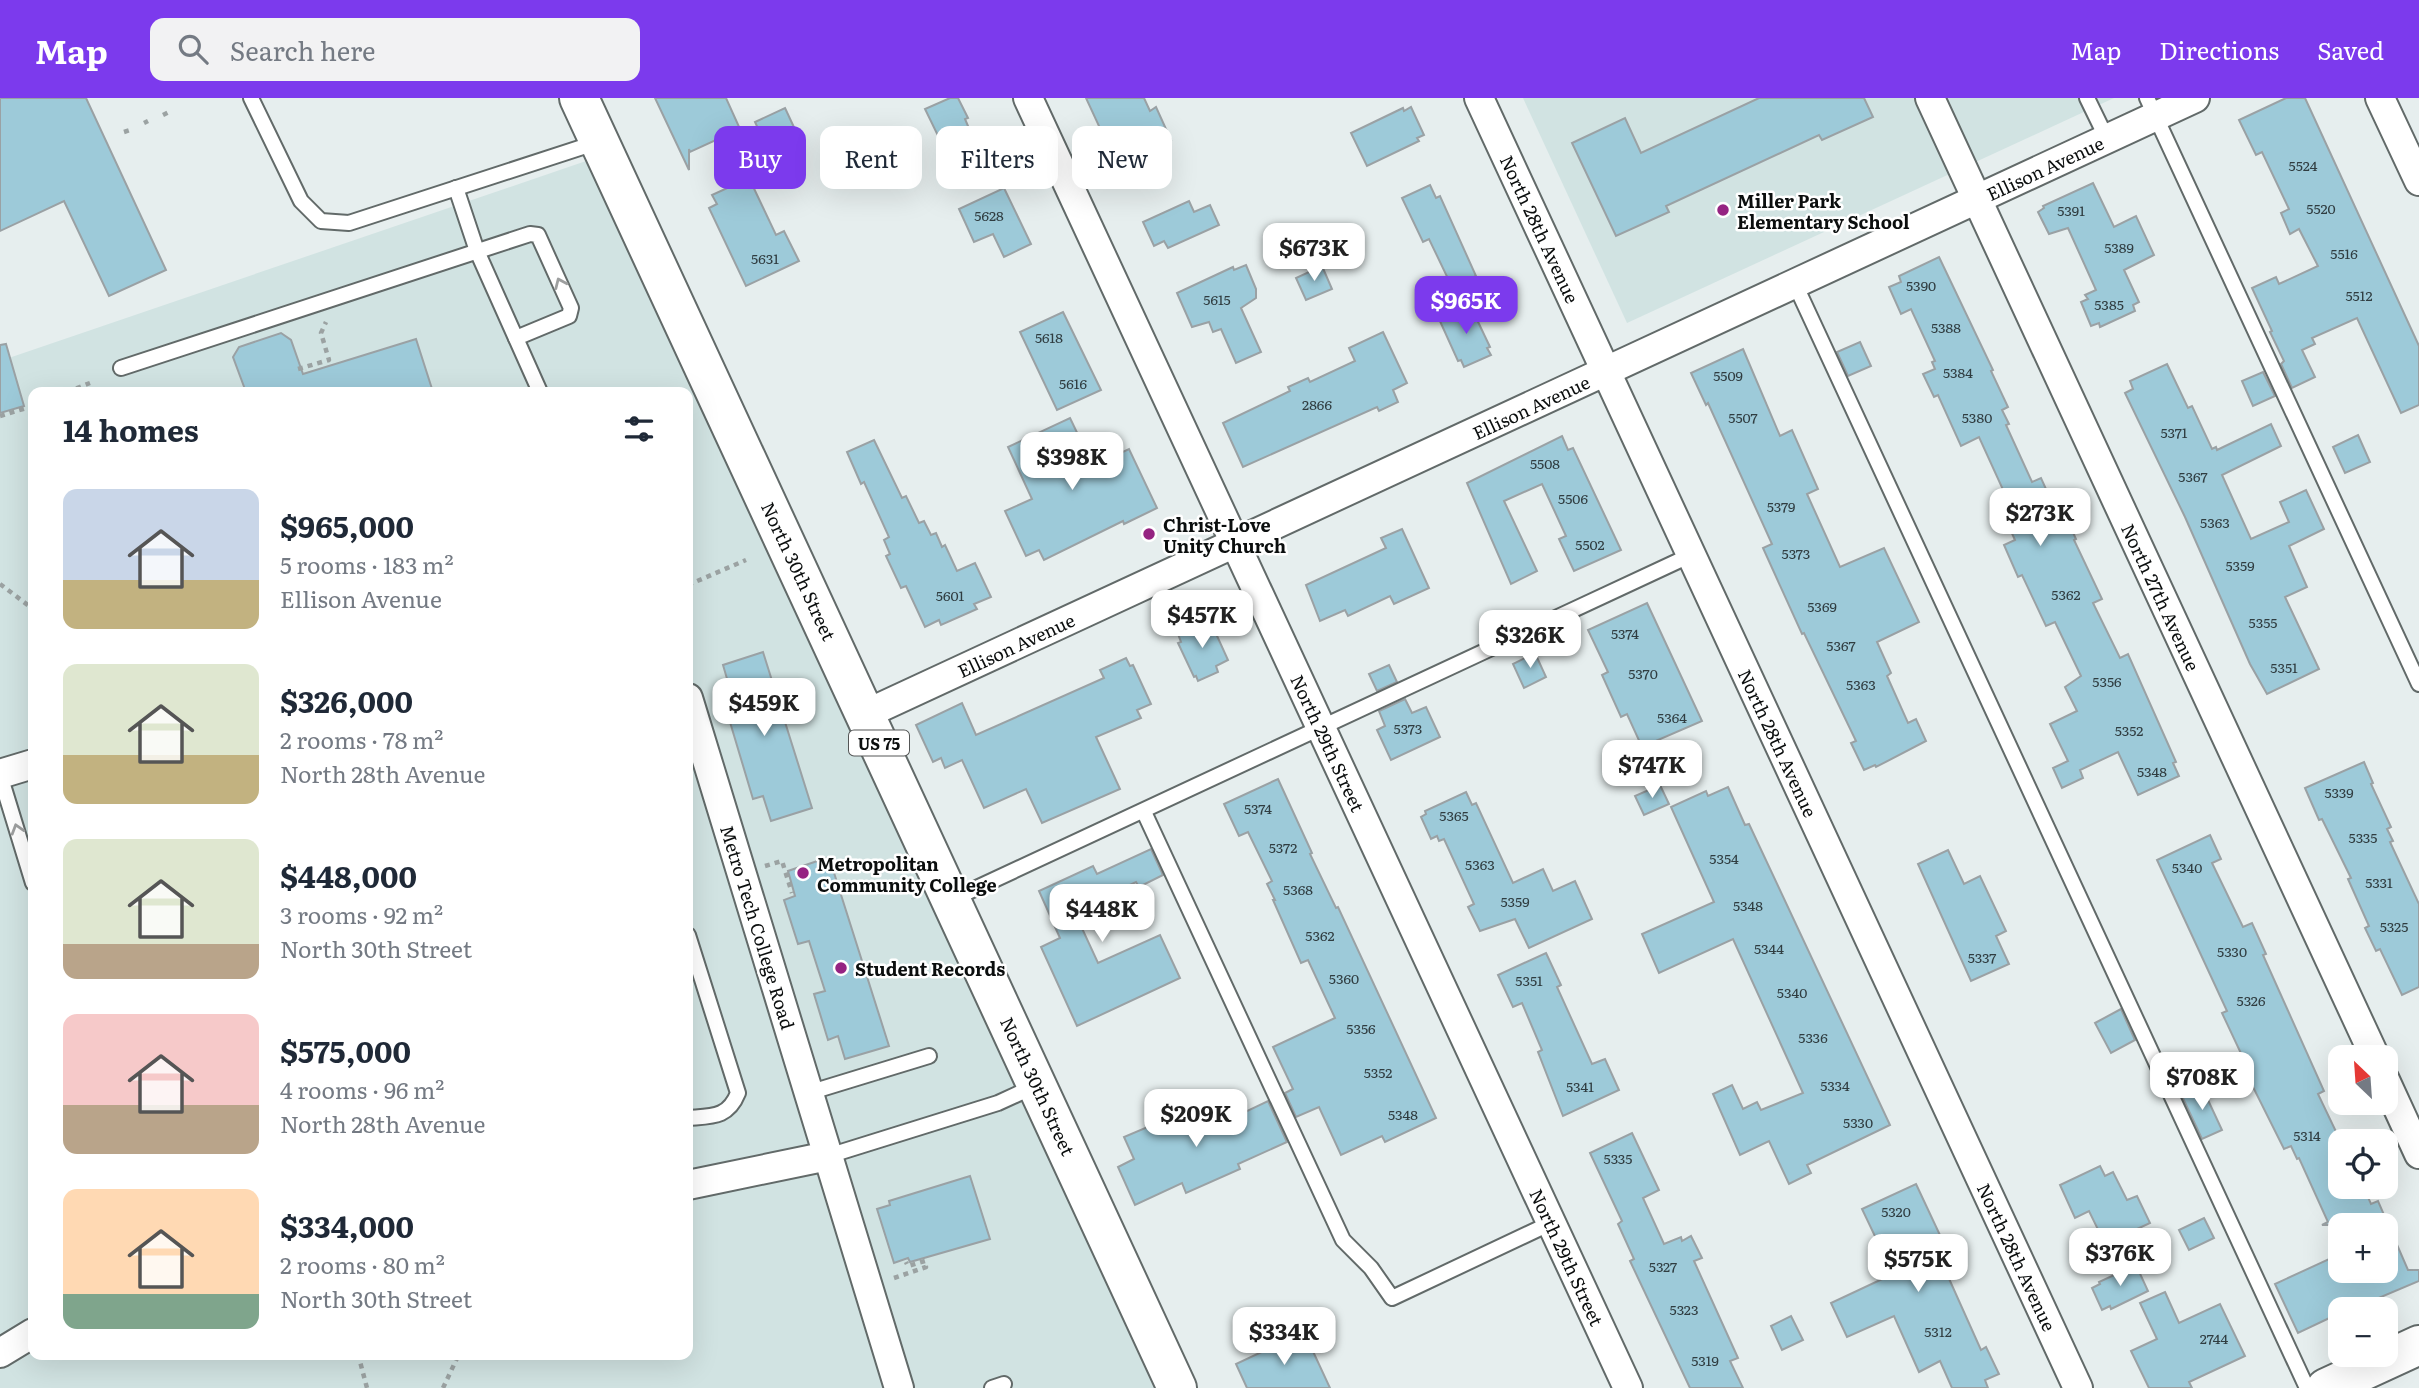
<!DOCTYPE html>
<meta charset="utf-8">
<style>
:root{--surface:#fff;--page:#f2f2f3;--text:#1f2937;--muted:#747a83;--accent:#7c3aed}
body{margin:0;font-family:Literata,serif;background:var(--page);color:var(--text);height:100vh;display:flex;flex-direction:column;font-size:26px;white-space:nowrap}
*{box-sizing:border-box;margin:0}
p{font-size:23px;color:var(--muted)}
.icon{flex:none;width:38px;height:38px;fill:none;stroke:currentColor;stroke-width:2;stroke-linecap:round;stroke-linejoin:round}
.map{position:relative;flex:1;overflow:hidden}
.details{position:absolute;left:28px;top:289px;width:665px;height:973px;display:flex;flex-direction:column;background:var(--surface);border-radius:14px;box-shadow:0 7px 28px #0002}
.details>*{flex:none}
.hud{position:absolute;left:714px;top:28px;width:665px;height:63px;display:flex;gap:14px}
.needle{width:46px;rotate:335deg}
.controls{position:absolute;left:2328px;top:947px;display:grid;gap:14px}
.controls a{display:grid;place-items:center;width:70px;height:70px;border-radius:14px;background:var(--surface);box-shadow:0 7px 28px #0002;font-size:35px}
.price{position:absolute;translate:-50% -60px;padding:0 16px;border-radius:14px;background:#fff;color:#222;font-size:23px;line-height:46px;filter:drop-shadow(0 2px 4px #0008)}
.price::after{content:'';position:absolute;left:50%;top:42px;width:21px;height:16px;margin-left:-10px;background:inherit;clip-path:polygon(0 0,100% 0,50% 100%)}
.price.active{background:var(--accent);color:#fff}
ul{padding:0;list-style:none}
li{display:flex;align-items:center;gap:21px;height:175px;padding:0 35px}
li span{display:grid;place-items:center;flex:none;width:196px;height:140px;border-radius:14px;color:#555}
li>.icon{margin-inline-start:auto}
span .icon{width:84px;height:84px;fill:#fffc;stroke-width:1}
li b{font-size:30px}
h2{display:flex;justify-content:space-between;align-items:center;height:84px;padding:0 35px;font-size:30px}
.chip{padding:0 24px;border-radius:14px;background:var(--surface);box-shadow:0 7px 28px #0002;font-size:24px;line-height:63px}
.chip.active{background:var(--accent);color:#fff}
header{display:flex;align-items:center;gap:42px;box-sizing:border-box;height:98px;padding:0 35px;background:var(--accent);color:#fff}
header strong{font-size:33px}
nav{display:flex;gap:38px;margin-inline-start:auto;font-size:24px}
.search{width:490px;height:63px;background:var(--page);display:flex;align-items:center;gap:18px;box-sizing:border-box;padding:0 24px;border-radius:14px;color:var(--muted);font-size:26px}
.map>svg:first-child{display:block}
</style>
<header>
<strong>Map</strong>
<div class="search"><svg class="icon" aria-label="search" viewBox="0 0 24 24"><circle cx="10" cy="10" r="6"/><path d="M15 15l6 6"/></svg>Search here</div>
<nav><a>Map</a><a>Directions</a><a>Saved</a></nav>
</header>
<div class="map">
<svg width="2419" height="1290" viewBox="0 0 2419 1290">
<rect width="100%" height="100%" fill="#e6eeee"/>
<g fill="#d1e3e2" fill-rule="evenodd">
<polygon points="1523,0 2114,0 1627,225"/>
<path d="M589,62L1154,1290H0V263ZM33,294H688V1256H33Z"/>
</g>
<g fill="#9dcad9" stroke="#9aa1a4" stroke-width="2">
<polygon points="0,0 86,0 166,172 109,198 64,103 0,133"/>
<polygon points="655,0 726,0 740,31 690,54 689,51 689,72"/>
<polygon points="950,0 958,0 968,20 965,21 971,35 943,48 925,11"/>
<polygon points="1086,0 1144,0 1150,13 1156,9 1171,42 1117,67"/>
<polygon points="1759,0 1864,0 1873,19 1822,42 1819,37 1666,108 1669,114 1616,138 1572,45 1625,20 1641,55"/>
<polygon points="2286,0 2305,0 2419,248 2419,307 2401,315 2357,220 2312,240 2315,246 2302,252 2315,279 2292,290 2281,266 2284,263 2270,234 2272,233 2252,190 2276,179 2279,186 2318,168 2299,131 2290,136 2281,115 2289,111 2262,54 2256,57 2239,22"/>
<polygon points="1411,9 1424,37 1417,40 1419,43 1367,68 1351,35 1403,10 1404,13"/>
<polygon points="785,10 799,40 769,54 755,24"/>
<polygon points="749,80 776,137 784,133 799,163 746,188 709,110 717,106 712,97"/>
<polygon points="2093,85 2114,129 2136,118 2154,157 2124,172 2139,204 2133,207 2135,213 2100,229 2099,225 2091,228 2081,204 2088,201 2085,197 2096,192 2068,130 2049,136 2038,114 2044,110 2043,108"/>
<polygon points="1430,87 1436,100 1440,98 1476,178 1452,189 1429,141 1423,144 1402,100"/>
<polygon points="1004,90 1031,146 1004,159 993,136 974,144 959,111"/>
<polygon points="1189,103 1194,114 1210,107 1219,127 1168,150 1164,143 1154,148 1143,124"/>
<polygon points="1939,159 1993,272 1991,273 2008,309 2002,312 2009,326 2006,327 2032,384 2041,380 2060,422 2066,419 2076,441 2074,442 2102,501 2093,505 2120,560 2128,556 2176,664 2173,665 2179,678 2138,697 2118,654 2080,672 2083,680 2062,690 2053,670 2068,663 2050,626 2077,613 2065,589 2081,578 2055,524 2046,528 2022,477 2018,479 2004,447 2015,442 1996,400 2005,396 1979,339 1961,348 1938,297 1934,299 1923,276 1935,271 1932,264 1935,263 1911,211 1901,216 1889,189 1901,184 1899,178"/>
<polygon points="1246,167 1256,191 1256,200 1241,210 1261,254 1236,265 1221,231 1213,234 1209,224 1192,229 1177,195 1233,169 1234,172"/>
<polygon points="1322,168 1332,191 1306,202 1296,180"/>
<polygon points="1470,207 1490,249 1487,250 1491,257 1464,269 1461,262 1458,263 1439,221"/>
<polygon points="1063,214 1101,292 1057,312 1020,234"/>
<polygon points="1383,234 1407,285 1393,292 1398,304 1379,313 1377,309 1243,369 1223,325 1290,293 1288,289 1308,280 1310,284 1355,263 1349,250"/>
<polygon points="281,235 291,242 303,276 416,241 433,294 246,294 233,259 239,249"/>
<polygon points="1860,244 1871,268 1848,278 1837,254"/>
<polygon points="6,246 24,308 0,315 0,247"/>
<polygon points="1743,251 1780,338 1792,332 1818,391 1807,396 1840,469 1884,450 1919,524 1877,544 1891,575 1887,578 1908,625 1916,621 1926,643 1876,669 1875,667 1864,672 1851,645 1856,643 1804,535 1802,536 1763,450 1772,446 1708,305 1706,307 1691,275"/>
<polygon points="2167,266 2188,310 2192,308 2212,351 2216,349 2217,352 2271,326 2281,348 2222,377 2251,441 2289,424 2280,404 2306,392 2324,431 2289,448 2307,489 2285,499 2319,571 2267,596 2250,566 2185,419 2125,295 2133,291 2130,283"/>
<polygon points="2263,274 2275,298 2253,308 2242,283"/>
<polygon points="1070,320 1093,368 1129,351 1157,410 1124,426 1123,423 1044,462 1039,452 1026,458 1005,413 1032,401 1008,349"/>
<polygon points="2358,337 2370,364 2345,375 2333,349"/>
<polygon points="1562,338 1568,352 1573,350 1621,452 1574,473 1559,441 1566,438 1542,386 1504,403 1537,473 1511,486 1467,385"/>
<polygon points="874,342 902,400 906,398 919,425 924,423 931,437 936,435 942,449 945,447 957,473 975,465 991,499 974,506 977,511 941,527 939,522 925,529 906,488 901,490 886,458 890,456 884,442 889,439 864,384 861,386 847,354"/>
<polygon points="1402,431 1429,490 1394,506 1390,498 1348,518 1345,512 1320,523 1306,487 1386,450 1381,440"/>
<polygon points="1647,505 1702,623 1642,649 1627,616 1621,619 1602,577 1608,574 1588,532"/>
<polygon points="1206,522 1210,531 1213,529 1228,562 1216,568 1218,574 1198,583 1196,578 1194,579 1178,545 1181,544 1178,536"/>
<polygon points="763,554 812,710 771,723 763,698 753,701 721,594 730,591 723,567"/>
<polygon points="1535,555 1546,579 1524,590 1513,566"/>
<polygon points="1126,560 1130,568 1133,567 1151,606 1137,612 1141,620 1096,639 1120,691 1042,725 1026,691 984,710 962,662 945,670 941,660 933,664 916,627 962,605 976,637 1104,580 1100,572"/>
<polygon points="1389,567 1397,584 1377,593 1369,576"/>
<polygon points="1405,601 1412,615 1426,609 1440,639 1391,662 1377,632 1385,628 1379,613"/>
<polygon points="2364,664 2373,685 2371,686 2391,729 2387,731 2393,743 2390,744 2419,806 2419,889 2402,897 2380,851 2376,853 2365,830 2369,828 2348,781 2351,780 2322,721 2319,722 2305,690"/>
<polygon points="1278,681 1312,755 1310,756 1336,810 1338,809 1436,1020 1385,1044 1382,1038 1341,1057 1319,1009 1296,1019 1285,995 1293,991 1273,949 1335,920 1308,862 1301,865 1273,802 1275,802 1267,786 1272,783 1248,734 1239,738 1224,706"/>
<polygon points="1660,687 1669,706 1644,717 1635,698"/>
<polygon points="1728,689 1745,727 1749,726 1890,1027 1807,1067 1811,1075 1789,1086 1769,1043 1740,1057 1713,996 1732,987 1743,1011 1757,1004 1761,1012 1803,995 1733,841 1659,875 1642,836 1714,804 1671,709 1706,693 1708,698"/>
<polygon points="1466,694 1472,707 1476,705 1513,785 1543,771 1553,793 1575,783 1592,821 1529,850 1515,821 1480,833 1468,809 1474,806 1444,741 1439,743 1437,738 1431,741 1421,719 1426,716 1425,713"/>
<polygon points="2210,737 2221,761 2212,765 2243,829 2252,825 2266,856 2263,857 2324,993 2318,996 2340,1042 2340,1088 2363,1088 2371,1106 2378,1103 2408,1172 2419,1172 2419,1183 2355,1210 2340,1211 2340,1215 2298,1235 2275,1186 2340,1156 2340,1172 2385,1172 2385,1127 2322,1127 2328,1124 2299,1060 2297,1061 2291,1048 2284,1051 2242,967 2246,966 2222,915 2227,913 2157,762"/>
<polygon points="1151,751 1163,777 1139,789 1136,784 1074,813 1098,865 1160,837 1180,880 1077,928 1041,849 1060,840 1039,793 1093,768 1097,776"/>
<polygon points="1948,752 1964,786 1980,778 2006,833 1996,838 2009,866 1971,883 1918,766"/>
<polygon points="829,759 889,948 845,961 838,938 828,942 814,896 825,893 809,843 798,846 784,802 795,798 788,773"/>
<polygon points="1546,855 1561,887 1557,889 1592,966 1605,961 1619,992 1563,1018 1538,954 1542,952 1522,905 1513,909 1498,877"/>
<polygon points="2121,911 2135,942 2111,955 2095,925"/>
<polygon points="2201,987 2222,1032 2202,1041 2181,996"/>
<polygon points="1209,1003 1220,1026 1268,1003 1287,1044 1238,1066 1240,1071 1186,1095 1182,1085 1135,1107 1118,1069 1134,1061 1124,1039"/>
<polygon points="1632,1035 1659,1092 1643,1100 1664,1146 1681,1139 1682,1143 1691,1138 1702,1160 1694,1163 1738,1260 1730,1263 1743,1290 1690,1290 1630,1163 1634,1161 1618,1126 1622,1123 1590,1055"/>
<polygon points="2100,1068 2105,1078 2113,1074 2127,1102 2137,1098 2150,1125 2105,1146 2089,1113 2075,1120 2060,1087"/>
<polygon points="970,1078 990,1141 910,1164 908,1160 894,1165 877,1111 890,1107 889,1103"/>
<polygon points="1916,1086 1954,1167 1946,1171 1946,1174 1981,1252 1986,1249 1999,1276 1985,1282 1988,1290 1952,1290 1940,1263 1919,1274 1894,1218 1847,1239 1831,1205 1893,1176 1862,1111"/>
<polygon points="2204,1120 2214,1140 2189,1152 2179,1132"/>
<polygon points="2136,1167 2148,1193 2111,1211 2110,1208 2102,1212 2092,1190 2100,1186 2099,1184"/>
<polygon points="2165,1194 2179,1225 2220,1206 2245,1258 2189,1284 2192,1290 2149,1290 2131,1253 2157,1241 2140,1205"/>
<polygon points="1791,1218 1803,1242 1782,1252 1771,1228"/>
<polygon points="1304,1234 1330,1290 1247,1290 1236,1266"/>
</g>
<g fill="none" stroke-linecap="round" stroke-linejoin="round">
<g stroke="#626a69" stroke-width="18">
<g id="lane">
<polyline points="251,0 301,103 321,123 349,125 598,44"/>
<polyline points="2087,0 2107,41"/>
<polyline points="2147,0 2419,586"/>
<polyline points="456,90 477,153 540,294"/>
<polyline points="1795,186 2307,1290"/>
<polyline points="121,270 530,136 538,137 571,210 569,218 516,240"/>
<polyline points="0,677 33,785"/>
<polyline points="1144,714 1343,1142 1371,1170 1392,1200 1551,1125"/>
<polyline points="953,801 1691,457"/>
<path d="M688,837L738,995C728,1020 712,1018 688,1020"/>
<polyline points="808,995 929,958"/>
<polyline points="828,1058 998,1005 1035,988"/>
<polyline points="992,1290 1004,1286"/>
</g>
</g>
<g stroke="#626a69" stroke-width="32">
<g id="street">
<polyline points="1028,0 1628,1290"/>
<polyline points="1479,0 2078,1290"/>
<polyline points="1930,0 2375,959"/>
<polyline points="2380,0 2419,83"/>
<polyline points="688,600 899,1290"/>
<polyline points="866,616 2195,0"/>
<polyline points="0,676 33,666"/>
<polyline points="2385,982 2419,1056"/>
<polyline points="688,1087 828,1058"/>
<polyline points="0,1255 33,1235"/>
</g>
</g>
<g stroke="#626a69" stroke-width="42">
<polyline id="secondary" points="2326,1290 2419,1247"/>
</g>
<g stroke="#626a69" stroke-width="42">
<polyline id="highway" points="579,0 1177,1290"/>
</g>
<g stroke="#9ba2a2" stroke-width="4.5" stroke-dasharray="5 5" stroke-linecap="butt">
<polyline points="163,17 169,14"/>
<polyline points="144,25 148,23"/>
<polyline points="124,34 130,32"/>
<polyline points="298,271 329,262 321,235 326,224"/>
<polyline points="67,294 90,285"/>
<polyline points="0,318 33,308"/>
<polyline points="0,486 33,511"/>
<polyline points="688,487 746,462"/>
<polyline points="765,768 782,763 792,795"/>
<polyline points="894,1180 926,1169 925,1163 908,1168 906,1164"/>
<polyline points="358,1256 367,1290"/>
<polyline points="443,1290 459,1256"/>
</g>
<use href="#lane" stroke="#fff" stroke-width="14"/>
<use href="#street" stroke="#fff" stroke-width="28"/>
<use href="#secondary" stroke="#fff" stroke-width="38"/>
<use href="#highway" stroke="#fff" stroke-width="38"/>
</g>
<defs><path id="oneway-chevron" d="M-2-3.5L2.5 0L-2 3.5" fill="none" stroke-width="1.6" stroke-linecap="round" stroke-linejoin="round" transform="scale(1.75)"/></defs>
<g stroke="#9d9f9f">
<use href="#oneway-chevron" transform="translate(560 185) rotate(-114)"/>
<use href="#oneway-chevron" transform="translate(17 731) rotate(-107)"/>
</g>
<g fill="#952382" stroke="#fff" stroke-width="2.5">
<circle cx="1723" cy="112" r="7"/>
<circle cx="1149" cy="436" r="7"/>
<circle cx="803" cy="775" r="7"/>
<circle cx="841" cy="870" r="7"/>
</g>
<g text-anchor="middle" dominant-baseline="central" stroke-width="5" stroke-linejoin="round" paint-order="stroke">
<g font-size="14" fill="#303d41">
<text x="2303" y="67">5524</text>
<text x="2321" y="110">5520</text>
<text x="2071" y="112">5391</text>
<text x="989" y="117">5628</text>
<text x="2119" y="149">5389</text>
<text x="2344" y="155">5516</text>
<text x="765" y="160">5631</text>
<text x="1921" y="187">5390</text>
<text x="2359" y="197">5512</text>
<text x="1217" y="201">5615</text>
<text x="2109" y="206">5385</text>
<text x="1946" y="229">5388</text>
<text x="1049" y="239">5618</text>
<text x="1958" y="274">5384</text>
<text x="1728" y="277">5509</text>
<text x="1073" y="285">5616</text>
<text x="1317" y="306">2866</text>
<text x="1743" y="319">5507</text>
<text x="1977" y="319">5380</text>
<text x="2174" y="334">5371</text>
<text x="1545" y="365">5508</text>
<text x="2193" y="378">5367</text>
<text x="1573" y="400">5506</text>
<text x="1781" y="408">5379</text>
<text x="2215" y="424">5363</text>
<text x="1590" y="446">5502</text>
<text x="1796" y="455">5373</text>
<text x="2240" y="467">5359</text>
<text x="2066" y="496">5362</text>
<text x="950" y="497">5601</text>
<text x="1822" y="508">5369</text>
<text x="2263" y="524">5355</text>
<text x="1625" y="535">5374</text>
<text x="1841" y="547">5367</text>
<text x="2284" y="569">5351</text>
<text x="1643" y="575">5370</text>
<text x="2107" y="583">5356</text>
<text x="1861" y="586">5363</text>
<text x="1672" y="619">5364</text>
<text x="1408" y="630">5373</text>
<text x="2129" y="632">5352</text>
<text x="2152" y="673">5348</text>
<text x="2339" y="694">5339</text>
<text x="1258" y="710">5374</text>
<text x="1454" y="717">5365</text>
<text x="2363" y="739">5335</text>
<text x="1283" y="749">5372</text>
<text x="1724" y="760">5354</text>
<text x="1480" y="766">5363</text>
<text x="2187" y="769">5340</text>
<text x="2379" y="784">5331</text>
<text x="1298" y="791">5368</text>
<text x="1515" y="803">5359</text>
<text x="1748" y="807">5348</text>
<text x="2394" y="828">5325</text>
<text x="1320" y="837">5362</text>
<text x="1769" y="850">5344</text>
<text x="2232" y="853">5330</text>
<text x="1982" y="859">5337</text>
<text x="1344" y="880">5360</text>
<text x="1529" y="882">5351</text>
<text x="1792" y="894">5340</text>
<text x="2251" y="902">5326</text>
<text x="1361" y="930">5356</text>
<text x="1813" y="939">5336</text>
<text x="1378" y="974">5352</text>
<text x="1835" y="987">5334</text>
<text x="1580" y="988">5341</text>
<text x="1403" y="1016">5348</text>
<text x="1858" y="1024">5330</text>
<text x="2307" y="1037">5314</text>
<text x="1618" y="1060">5335</text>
<text x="1896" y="1113">5320</text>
<text x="1663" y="1168">5327</text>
<text x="1684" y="1211">5323</text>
<text x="1938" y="1233">5312</text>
<text x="2214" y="1240">2744</text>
<text x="1705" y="1262">5319</text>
</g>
<rect fill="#fff" stroke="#545656" stroke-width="2" x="849" y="632.5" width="60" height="25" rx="5"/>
<g font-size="16" font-weight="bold" fill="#0b0e0e">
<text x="879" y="645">US 75</text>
</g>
<g font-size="18" fill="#0b0e0e" stroke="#fff">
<text transform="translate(2045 70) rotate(-25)">Ellison Avenue</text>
<text transform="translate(1540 131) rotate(65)">North 28th Avenue</text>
<text transform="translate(1531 309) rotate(-25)">Ellison Avenue</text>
<text transform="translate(799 473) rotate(65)">North 30th Street</text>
<text transform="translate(2161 499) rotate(65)">North 27th Avenue</text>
<text transform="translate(1016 547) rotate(-25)">Ellison Avenue</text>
<text transform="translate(1328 645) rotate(65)">North 29th Street</text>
<text transform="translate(1778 645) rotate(65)">North 28th Avenue</text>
<text transform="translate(758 829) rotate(73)">Metro Tech College Road</text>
<text transform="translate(1038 988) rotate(65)">North 30th Street</text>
<text transform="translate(1567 1159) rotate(65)">North 29th Street</text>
<text transform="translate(2017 1159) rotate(65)">North 28th Avenue</text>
</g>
<g font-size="18" font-weight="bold" fill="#0b0e0e" stroke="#fff" text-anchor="start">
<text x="1737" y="102">Miller Park<tspan x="1737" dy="21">Elementary School</tspan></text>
<text x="1163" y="426">Christ-Love<tspan x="1163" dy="21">Unity Church</tspan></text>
<text x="817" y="765">Metropolitan<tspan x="817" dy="21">Community College</tspan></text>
<text x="855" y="870">Student Records</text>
</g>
</g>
</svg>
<div class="controls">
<a><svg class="needle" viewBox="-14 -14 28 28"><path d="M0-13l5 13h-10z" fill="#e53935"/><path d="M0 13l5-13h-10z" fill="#747a83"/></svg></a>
<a><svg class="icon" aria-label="locate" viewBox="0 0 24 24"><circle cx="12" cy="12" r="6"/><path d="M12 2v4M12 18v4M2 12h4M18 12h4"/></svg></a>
<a>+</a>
<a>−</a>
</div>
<b class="price" style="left:1314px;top:185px">$673K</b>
<b class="price active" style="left:1466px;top:238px">$965K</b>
<b class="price" style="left:1072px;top:394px">$398K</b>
<b class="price" style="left:2040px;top:450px">$273K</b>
<b class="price" style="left:1202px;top:552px">$457K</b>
<b class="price" style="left:1530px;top:572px">$326K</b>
<b class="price" style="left:764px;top:640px">$459K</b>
<b class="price" style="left:1652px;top:702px">$747K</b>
<b class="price" style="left:1102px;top:846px">$448K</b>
<b class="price" style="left:2202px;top:1014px">$708K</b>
<b class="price" style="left:1196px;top:1051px">$209K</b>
<b class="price" style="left:2120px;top:1190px">$376K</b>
<b class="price" style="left:1918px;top:1196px">$575K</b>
<b class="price" style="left:1284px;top:1269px">$334K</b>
<div class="hud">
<a class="chip active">Buy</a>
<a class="chip">Rent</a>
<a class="chip">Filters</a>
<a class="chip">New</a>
</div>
<section class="details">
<h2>14 homes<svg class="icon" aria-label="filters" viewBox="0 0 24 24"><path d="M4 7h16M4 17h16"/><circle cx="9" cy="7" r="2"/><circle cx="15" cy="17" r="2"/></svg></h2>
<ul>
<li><span style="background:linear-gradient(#c9d6e8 65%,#c2b280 0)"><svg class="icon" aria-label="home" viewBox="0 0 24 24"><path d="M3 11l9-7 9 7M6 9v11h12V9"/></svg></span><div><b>$965,000</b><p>5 rooms · 183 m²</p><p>Ellison Avenue</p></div></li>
<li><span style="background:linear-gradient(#dfe7d0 65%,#c2b280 0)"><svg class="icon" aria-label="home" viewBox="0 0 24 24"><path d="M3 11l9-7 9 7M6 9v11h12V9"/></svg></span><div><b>$326,000</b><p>2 rooms · 78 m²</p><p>North 28th Avenue</p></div></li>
<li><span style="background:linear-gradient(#dfe7d0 75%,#b9a48a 0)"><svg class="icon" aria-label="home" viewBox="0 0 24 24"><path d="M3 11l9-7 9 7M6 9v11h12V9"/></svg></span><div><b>$448,000</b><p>3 rooms · 92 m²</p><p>North 30th Street</p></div></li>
<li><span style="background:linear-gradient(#f6c9c9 65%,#b9a48a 0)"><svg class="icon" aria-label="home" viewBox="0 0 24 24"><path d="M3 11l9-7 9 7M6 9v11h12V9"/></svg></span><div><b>$575,000</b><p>4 rooms · 96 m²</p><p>North 28th Avenue</p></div></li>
<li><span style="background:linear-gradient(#ffd9b3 75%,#7fa58c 0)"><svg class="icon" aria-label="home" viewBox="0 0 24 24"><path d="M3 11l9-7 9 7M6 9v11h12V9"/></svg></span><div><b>$334,000</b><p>2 rooms · 80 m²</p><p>North 30th Street</p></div></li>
</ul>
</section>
</div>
